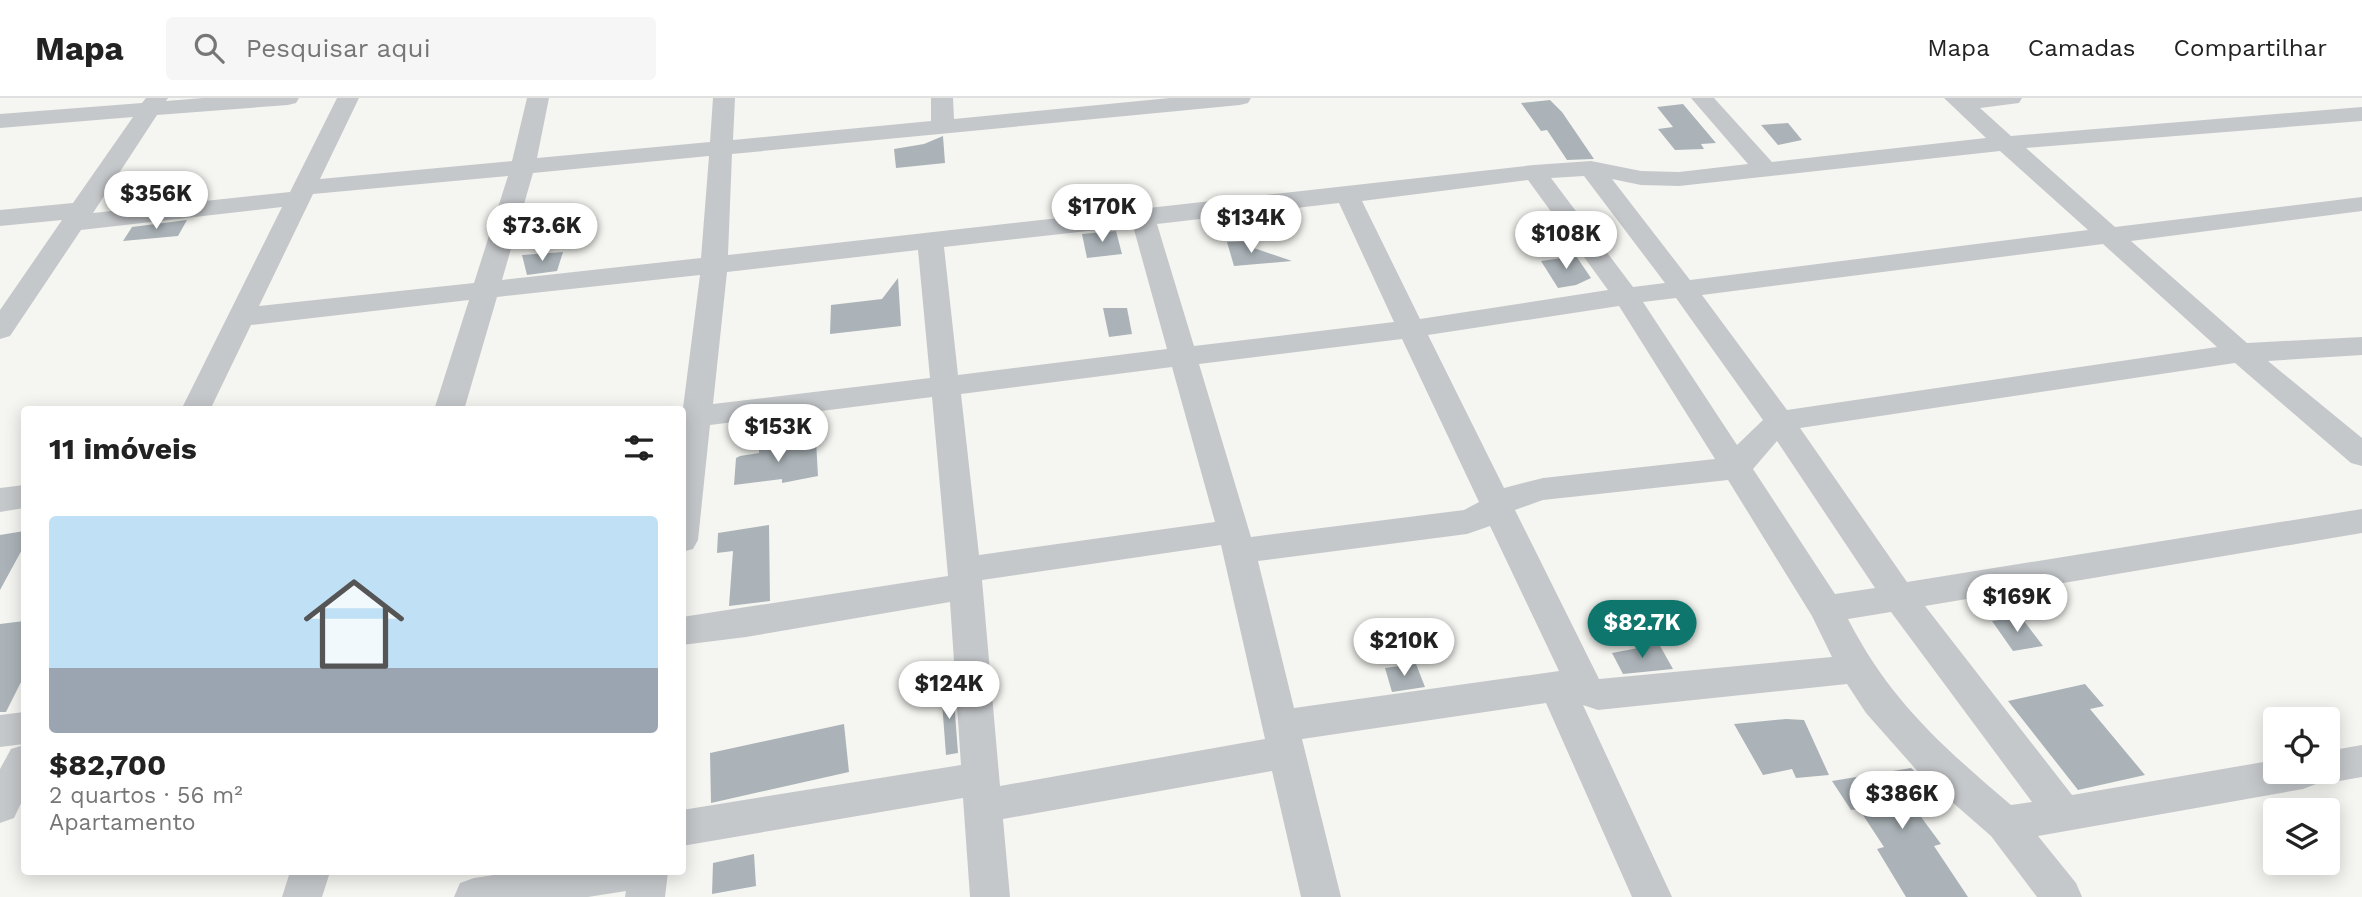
<!DOCTYPE html>
<html lang="pt">
<meta charset="utf-8">
<style>
:root{--surface:#fff;--page:#f6f6f6;--text:#222;--muted:#767676;--line:#e0e0e0;--accent:#0f766e}
body{margin:0;font-family:"Work Sans",sans-serif;background:var(--page);color:var(--text);height:100vh;display:flex;flex-direction:column;font-size:26px;white-space:nowrap}
*{box-sizing:border-box;margin:0}
p{font-size:23px;color:var(--muted)}
.icon{flex:none;width:38px;height:38px;fill:none;stroke:currentColor;stroke-width:2;stroke-linecap:round;stroke-linejoin:round}
.map{position:relative;flex:1;overflow:hidden}
.details{position:absolute;left:21px;top:308px;width:665px;height:469px;display:flex;flex-direction:column;background:var(--surface);border-radius:7px;box-shadow:0 4px 18px #0003}
.details>*{flex:none}
.tools{position:absolute;left:2263px;top:609px;display:grid;gap:14px}
.tools a{display:grid;place-items:center;width:77px;height:77px;border-radius:7px;background:var(--surface);box-shadow:0 4px 18px #0003;font-size:35px}
.price{position:absolute;translate:-50% -60px;padding:0 16px;border-radius:24px;background:#fff;color:#222;font-size:23px;line-height:46px;filter:drop-shadow(0 2px 4px #0008)}
.price::after{content:'';position:absolute;left:50%;top:42px;width:21px;height:16px;margin-left:-10px;background:inherit;clip-path:polygon(0 0,100% 0,50% 100%)}
.price.selected{background:var(--accent);color:#fff}
ul{padding:0;list-style:none}
li{display:grid;align-content:center;gap:14px;height:371px;padding:0 28px}
li span{display:grid;place-items:center;height:217px;border-radius:7px;color:#555}
li>.icon{margin-inline-start:auto}
span .icon{width:126px;height:126px;fill:#fffc;stroke-width:1}
li b{font-size:30px}
h2{display:flex;justify-content:space-between;align-items:center;height:84px;padding:0 28px;font-size:30px}
header{display:flex;align-items:center;gap:42px;box-sizing:border-box;height:98px;padding:0 35px;background:var(--surface);border-bottom:2px solid var(--line)}
header strong{font-size:33px}
nav{display:flex;gap:38px;margin-inline-start:auto;font-size:24px}
.search{width:490px;height:63px;background:var(--page);display:flex;align-items:center;gap:18px;box-sizing:border-box;padding:0 24px;border-radius:7px;color:var(--muted);font-size:26px}
.map>svg:first-child{display:block}
</style>
<header>
<strong>Mapa</strong>
<div class="search"><svg class="icon" aria-label="search" viewBox="0 0 24 24"><circle cx="10" cy="10" r="6"/><path d="M15 15l6 6"/></svg>Pesquisar aqui</div>
<nav><a>Mapa</a><a>Camadas</a><a>Compartilhar</a></nav>
</header>
<div class="map">
<svg width="2362" height="799" viewBox="0 0 2362 799">
<rect width="100%" height="100%" fill="#f5f6f1"/>
<g fill="#abb3b8">
<polygon points="1550,2 1562,14 1594,61 1567,62 1547,32 1541,33 1521,5"/>
<polygon points="1683,6 1716,45 1701,46 1704,51 1675,52 1658,31 1673,29 1657,9"/>
<polygon points="1788,25 1802,42 1778,47 1761,27"/>
<polygon points="943,38 945,65 896,70 894,51 924,46"/>
<polygon points="191,80 179,103 145,107 159,83"/>
<polygon points="187,122 178,138 123,143 132,129"/>
<polygon points="1116,133 1122,156 1087,160 1082,136"/>
<polygon points="1247,143 1248,148 1292,163 1234,168 1227,144"/>
<polygon points="563,154 557,173 527,177 522,157"/>
<polygon points="1576,158 1591,180 1576,187 1558,190 1541,163"/>
<polygon points="898,180 901,228 830,236 831,207 882,201"/>
<polygon points="1103,210 1127,210 1132,236 1109,239"/>
<polygon points="816,343 818,378 782,385 782,381 734,387 736,360 740,358 759,355 759,351"/>
<polygon points="769,427 770,503 729,508 733,453 717,455 718,435"/>
<polygon points="24,433 24,448 0,492 0,437"/>
<polygon points="2021,519 2043,548 2013,553 1992,523"/>
<polygon points="24,523 24,578 6,614 0,614 0,526"/>
<polygon points="1659,546 1673,571 1623,576 1612,555"/>
<polygon points="1416,566 1425,589 1392,594 1385,570"/>
<polygon points="2085,586 2104,608 2090,611 2145,677 2078,692 2008,603"/>
<polygon points="953,589 958,655 946,657 941,591"/>
<polygon points="1786,621 1804,622 1829,677 1796,680 1792,671 1763,677 1734,626"/>
<polygon points="844,626 849,674 711,705 710,655"/>
<polygon points="1911,670 1940,697 1910,704 1941,746 1934,748 1968,799 1906,799 1877,751 1884,749 1859,711 1851,712 1832,683"/>
<polygon points="754,756 756,788 712,796 713,765"/>
</g>
<g fill="none" stroke-linecap="round" stroke-linejoin="round">
<g fill="#c5c8cb" fill-rule="evenodd">
<path d="M146,0H168L166,3L203,0H299L296,5L288,7L157,17L93,115L290,94L337,0H359L320,81L512,63L527,0H549L537,60L710,44L713,0H735L733,42L931,23V0H953L954,21L1170,0H1251L1248,5L1240,7L732,56L728,157L1534,67L1591,63L1641,73L1679,74L1748,66L1691,0H1714L1772,64L1986,40L1944,0H2022L2019,5L1980,10L2011,38L2362,9V23L2026,50L2115,129L2362,99V113L2131,143L2247,245L2362,239V257L2268,263L2362,340V368L2351,365L2235,265L1800,330L1907,484L2362,411V435L1925,508L2072,697L2275,662V674H2328V653L2362,647V679L2328,685L2318,682L2316,686L2303,691L2038,738L2076,785L2082,799H2037L1991,738L1920,676L1866,615L1847,586L1598,612L1583,607L1672,799H1632L1546,605L1302,641L1341,799H1301L1272,673L1003,721L1010,799H970L963,700L682,748V712L961,667L950,504L746,539L682,547V519L948,478L932,299L710,327L698,442L693,451L682,454V312H676L683,310L700,177L497,199L464,312H434L469,202L251,227L210,312H181L282,109L81,132L10,238L0,241V212L62,122L0,128V112L73,105L133,19L0,30V16L142,5ZM2000,53L2088,132L1690,182L1612,81L1641,87L1679,88ZM709,58L701,160L502,182L533,75ZM508,78L474,185L259,208L313,96ZM1584,78L1665,185L1633,189L1551,80ZM1528,82L1608,192L1420,221L1362,103ZM1339,105L1394,224L1194,248L1157,126ZM1133,128L1167,251L958,277L944,149ZM2103,146L2217,249L1787,312L1702,197ZM918,152L930,280L713,306L727,174ZM1676,200L1763,322L1737,347L1643,204ZM1619,208L1715,361L1543,380L1504,390L1428,237ZM1402,241L1479,404L1464,412L1251,439L1199,266ZM1172,269L1215,424L979,457L961,296ZM1777,343L1875,490L1835,496L1753,371ZM1728,382L1812,518L1832,559L1599,581L1515,412L1543,402ZM1490,428L1559,573L1294,610L1258,463L1467,436ZM1221,447L1265,641L1000,688L982,482ZM1891,514L2032,704L2011,707C1942,648 1890,603 1848,521Z"/>
<polygon points="24,387 24,410 0,414 0,390"/>
<polygon points="24,614 24,646 0,649 0,617"/>
<polygon points="24,647 24,699 14,720 0,725 0,671 11,651"/>
<polygon points="290,774 330,774 322,799 282,799"/>
<polygon points="513,774 668,774 665,799 625,799 626,793 588,799 454,799 460,785 474,780"/>
</g>
</g>
</svg>
<div class="tools">
<a><svg class="icon" aria-label="locate" viewBox="0 0 24 24"><circle cx="12" cy="12" r="6"/><path d="M12 2v4M12 18v4M2 12h4M18 12h4"/></svg></a>
<a><svg class="icon" aria-label="layers" viewBox="0 0 24 24"><path d="M12 4l9 5-9 5-9-5zM3 14l9 5 9-5"/></svg></a>
</div>
<b class="price" style="left:156px;top:133px">$356K</b>
<b class="price" style="left:1102px;top:146px">$170K</b>
<b class="price" style="left:1251px;top:157px">$134K</b>
<b class="price" style="left:542px;top:165px">$73.6K</b>
<b class="price" style="left:1566px;top:173px">$108K</b>
<b class="price" style="left:778px;top:366px">$153K</b>
<b class="price" style="left:2017px;top:536px">$169K</b>
<b class="price selected" style="left:1642px;top:562px">$82.7K</b>
<b class="price" style="left:1404px;top:580px">$210K</b>
<b class="price" style="left:949px;top:623px">$124K</b>
<b class="price" style="left:1902px;top:733px">$386K</b>
<section class="details">
<h2>11 imóveis<svg class="icon" aria-label="filters" viewBox="0 0 24 24"><path d="M4 7h16M4 17h16"/><circle cx="9" cy="7" r="2"/><circle cx="15" cy="17" r="2"/></svg></h2>
<ul>
<li><span style="background:linear-gradient(#bfe0f5 70%,#9aa5b1 0)"><svg class="icon" aria-label="home" viewBox="0 0 24 24"><path d="M3 11l9-7 9 7M6 9v11h12V9"/></svg></span><div><b>$82,700</b><p>2 quartos · 56 m²</p><p>Apartamento</p></div></li>
</ul>
</section>
</div>
